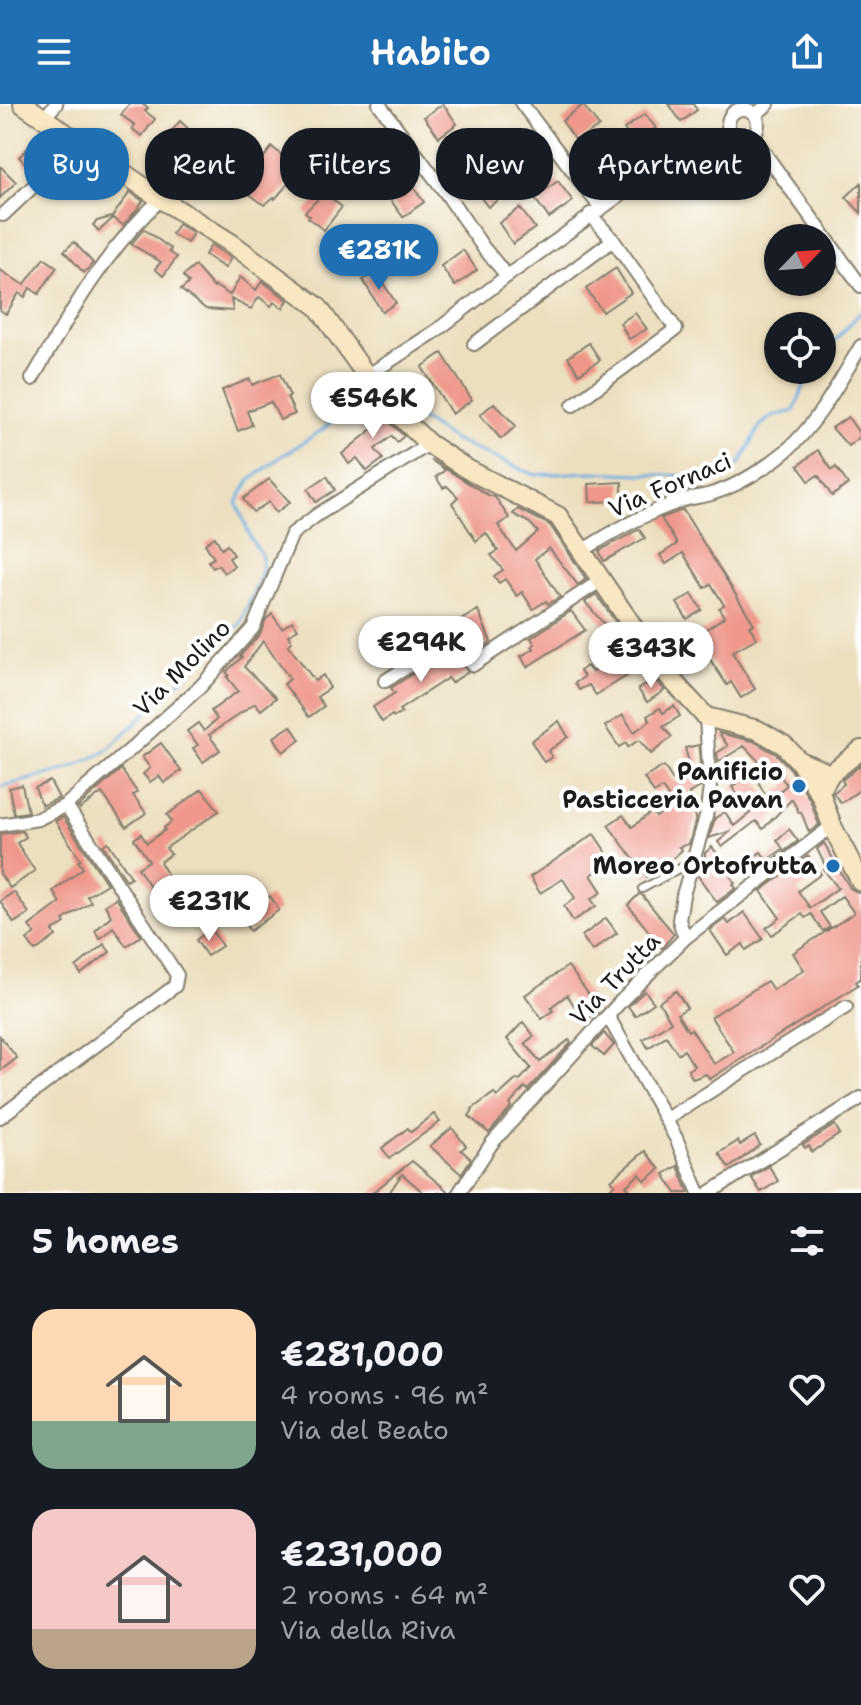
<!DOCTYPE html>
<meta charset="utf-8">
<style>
:root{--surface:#171b24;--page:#20242c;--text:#f1f3f6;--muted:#9ea1a6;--accent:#1f6fb2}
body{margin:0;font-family:"Shantell Sans",sans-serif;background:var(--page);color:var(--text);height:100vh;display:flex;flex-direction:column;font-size:30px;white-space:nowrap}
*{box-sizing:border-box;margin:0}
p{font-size:26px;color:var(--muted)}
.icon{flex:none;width:44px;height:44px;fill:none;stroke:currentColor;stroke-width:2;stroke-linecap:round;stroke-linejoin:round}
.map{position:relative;height:1089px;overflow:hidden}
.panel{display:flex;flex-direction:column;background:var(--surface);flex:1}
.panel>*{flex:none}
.top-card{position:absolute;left:24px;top:24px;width:814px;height:72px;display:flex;gap:16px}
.needle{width:52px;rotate:65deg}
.controls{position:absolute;left:764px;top:120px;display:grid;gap:16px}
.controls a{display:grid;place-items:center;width:72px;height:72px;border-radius:50%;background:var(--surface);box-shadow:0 2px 6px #0004;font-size:40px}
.price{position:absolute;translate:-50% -68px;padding:0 18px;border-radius:28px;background:#fff;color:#222;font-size:26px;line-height:52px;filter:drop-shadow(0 2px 4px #0008)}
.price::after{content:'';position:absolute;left:50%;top:48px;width:24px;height:18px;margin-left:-12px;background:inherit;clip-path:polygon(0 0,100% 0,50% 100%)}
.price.selected{background:var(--accent);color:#fff}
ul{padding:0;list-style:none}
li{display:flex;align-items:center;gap:24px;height:200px;padding:0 32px}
li span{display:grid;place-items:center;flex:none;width:224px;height:160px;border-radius:24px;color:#555}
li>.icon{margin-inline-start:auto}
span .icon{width:96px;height:96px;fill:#fffc;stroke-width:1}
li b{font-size:34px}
h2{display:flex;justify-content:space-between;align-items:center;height:96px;padding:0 32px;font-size:34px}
.chip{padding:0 28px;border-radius:32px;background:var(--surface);box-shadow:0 2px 6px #0004;font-size:28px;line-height:72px}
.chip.selected{background:var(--accent);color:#fff}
header{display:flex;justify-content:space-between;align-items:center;height:104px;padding:0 32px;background:var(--accent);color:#fff;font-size:36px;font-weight:600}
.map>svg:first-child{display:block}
</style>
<header><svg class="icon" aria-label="menu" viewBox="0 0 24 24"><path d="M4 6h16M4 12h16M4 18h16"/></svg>Habito<svg class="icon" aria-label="share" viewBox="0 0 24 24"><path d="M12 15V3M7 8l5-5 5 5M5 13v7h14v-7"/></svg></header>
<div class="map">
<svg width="861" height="1089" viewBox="0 0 861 1089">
<rect width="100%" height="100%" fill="#fff"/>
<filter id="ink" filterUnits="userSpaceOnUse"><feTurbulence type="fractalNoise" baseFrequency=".0125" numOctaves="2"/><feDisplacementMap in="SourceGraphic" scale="16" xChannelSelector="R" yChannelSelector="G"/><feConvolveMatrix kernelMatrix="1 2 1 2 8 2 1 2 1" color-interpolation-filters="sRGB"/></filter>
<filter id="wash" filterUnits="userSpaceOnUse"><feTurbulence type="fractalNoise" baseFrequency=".006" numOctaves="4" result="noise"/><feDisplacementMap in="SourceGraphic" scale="32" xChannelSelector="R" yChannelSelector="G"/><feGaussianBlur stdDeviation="1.8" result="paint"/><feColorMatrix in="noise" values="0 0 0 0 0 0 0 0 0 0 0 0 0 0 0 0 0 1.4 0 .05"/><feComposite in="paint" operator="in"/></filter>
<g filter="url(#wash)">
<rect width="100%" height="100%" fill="#ecdfbe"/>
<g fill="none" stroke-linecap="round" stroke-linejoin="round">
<g stroke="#6eade1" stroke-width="3">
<polyline points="822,251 861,208"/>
<polyline points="387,287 395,285 420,314 453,336 535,371 590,368 713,373 740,360 760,322 771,313 794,307 810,266"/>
<polyline points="0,683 69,665 105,648 240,520 262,469 262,452 251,435 237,399 249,377 279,354 322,326 361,292 372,290"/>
</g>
</g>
<g id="blocks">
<g fill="#ef978a">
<polygon points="129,0 142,0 148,4 145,7 155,15 142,32 132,25 135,21 121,11"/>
<polygon points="443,0 457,20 439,33 424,13"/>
<polygon points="669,0 693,0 697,6 681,18"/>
<polygon points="583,1 599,22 577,38 562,17"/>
<polygon points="645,10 656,24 653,26 657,30 641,42 638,37 635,40 624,25"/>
<polygon points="180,17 194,30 189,36 197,43 196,44 228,71 217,85 170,46 178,37 169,30"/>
<polygon points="611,37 627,59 605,75 588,53"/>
<polygon points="32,40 43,50 30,64 19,53"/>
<polygon points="529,41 544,62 530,72 542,88 558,77 573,97 549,114 527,84 510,96 506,90 488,103 472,82"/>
<polygon points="272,43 300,66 275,95 274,93 264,101 235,79 250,60 255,64"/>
<polygon points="0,62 16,78 0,94"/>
<polygon points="408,76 424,98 403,113 387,91"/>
<polygon points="861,79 861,109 846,93"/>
<polygon points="130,88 143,97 136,107 123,121 113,114 99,127 93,121 97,117 112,113"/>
<polygon points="324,89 342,103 324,126 308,114 310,112 305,108"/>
<polygon points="520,104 535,124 513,140 499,119"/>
<polygon points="178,120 193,129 187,139 172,130"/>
<polygon points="144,125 171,145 169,148 177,153 163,172 155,165 161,158 131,140"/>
<polygon points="74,138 93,159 84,169 64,147"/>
<polygon points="211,141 231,154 225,164 205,151"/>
<polygon points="463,146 477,166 455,182 441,162"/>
<polygon points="44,154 57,163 39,190 30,184 25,193 19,189 6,210 0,206 0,166 24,181"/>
<polygon points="195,162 214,184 215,182 230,191 240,173 256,186 262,177 288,196 283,204 274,198 271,202 259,193 251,205 231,195 233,207 206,205 181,186 189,179 183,172"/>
<polygon points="616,164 631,189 603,208 586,185"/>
<polygon points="376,168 396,199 382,208 363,176"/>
<polygon points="635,209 647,225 629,235 620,219"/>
<polygon points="589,239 600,256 579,270 568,253"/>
<polygon points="442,249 472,296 452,310 422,263"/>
<polygon points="280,270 290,292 287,293 295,310 280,316 271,298 247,307 252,321 238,327 222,286 250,275 252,281"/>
<polygon points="494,299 516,322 501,335 480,311"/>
<polygon points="372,300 404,332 397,338 392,332 375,345 383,355 367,367 357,354 349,360 342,350 376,322 364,307"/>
<polygon points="848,313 861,332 848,342 832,324"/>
<polygon points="818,346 832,366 836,363 848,380 832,392 818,371 809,377 798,362"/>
<polygon points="431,356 488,391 495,393 509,414 498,421 516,447 538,428 530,419 513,410 518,405 550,421 586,475 578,481 549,444 535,455 560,493 548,500 546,497 533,505 522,488 517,492 505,475 499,479 494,472 503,466 491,451 498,447 486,429 476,437 452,399 458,393 447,382 443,384 436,373 445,366"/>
<polygon points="327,372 335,386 316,398 308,385"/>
<polygon points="269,375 290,398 276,409 269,398 253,408 243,395"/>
<polygon points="622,378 622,397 590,398 589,380"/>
<polygon points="683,406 754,520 749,522 757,534 732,548 755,585 741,594 731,578 727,581 695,533 724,513 719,504 724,501 711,480 705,484 683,449 666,460 660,451 677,440 661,414"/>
<polygon points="639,425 645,434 604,457 599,447"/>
<polygon points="215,433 222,445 227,441 234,451 229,454 234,462 224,469 218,461 213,464 208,457 214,454 205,440"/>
<polygon points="596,490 617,520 609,526 585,498"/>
<polygon points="692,490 702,506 687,515 677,499"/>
<polygon points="478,506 491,538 476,548 461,516"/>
<polygon points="571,507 585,526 527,563 521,552 534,545 532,542 535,540 531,534"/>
<polygon points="272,510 282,524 292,517 298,525 288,531 292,538 288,541 315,577 323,571 330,584 317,593 324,602 309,613 284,580 290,575 263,537 244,563 276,594 261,606 255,599 209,631 220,646 203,658 193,644 198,641 187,627 198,619 204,627 217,615 211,607 238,587 227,573 229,571 226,568 242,553 240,552 260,530 266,515"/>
<polygon points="451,545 468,568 451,579 448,574 402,604 399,606 402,609 394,613 392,611 382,618 373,603 395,589 391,584"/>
<polygon points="618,551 630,570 596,591 589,581 579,586 575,579 584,573 580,567 587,562 592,568"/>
<polygon points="654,575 665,586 647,598 638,585"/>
<polygon points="674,602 680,612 663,623 672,633 651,650 639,636 628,643 626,639 619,643 605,622 623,611 634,628 650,617 647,612 660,604 663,609"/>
<polygon points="559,617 568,633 548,647 552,653 544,658 531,637"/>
<polygon points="291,622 300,636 283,648 274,633"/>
<polygon points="719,629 753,637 776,650 790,664 810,696 819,721 809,728 801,708 799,709 792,695 763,725 756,717 722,743 718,738 731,727 709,734 715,714 725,708 734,722 750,709 732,683 753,668 768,696 787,681 771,661 766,665 744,642 718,658 717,649 728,642"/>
<polygon points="161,639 181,667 164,679 159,672 150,678 143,670 150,664 142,653"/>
<polygon points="699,641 701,683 689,689 696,714 689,740 679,743 682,746 669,758 647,773 608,721 623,711 632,723 652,708 656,713 673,700 662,684 654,689 644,674 664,662 674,678 692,669 685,644"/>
<polygon points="861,661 861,685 841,699 833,689 844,680 842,676"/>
<polygon points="121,665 137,688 133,691 146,709 126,723 102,689 80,705 78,703"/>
<polygon points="50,677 59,694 42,702 35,684"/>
<polygon points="22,681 28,708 14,710 9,684"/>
<polygon points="202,685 219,707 166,744 171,750 160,758 187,803 171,814 138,764 149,757 134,735 141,730 147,739 165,726 164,724 172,717 167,711"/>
<polygon points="63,713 107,780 87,792 91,798 63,816 65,819 53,827 56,832 35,847 27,836 35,830 29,822 60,799 53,787 83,764 78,757 81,756 55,717"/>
<polygon points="789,725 798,737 754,770 746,759 761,748 767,756 783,745 777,736"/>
<polygon points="22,727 26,733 17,739 35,767 10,784 0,770 0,730"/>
<polygon points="594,730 612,757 591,771 602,788 591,795 596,802 573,817 564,802 575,794 563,775 540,789 530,773"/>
<polygon points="108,738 131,773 126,776 103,741"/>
<polygon points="824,739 850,784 861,790 861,874 856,878 858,881 710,975 706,970 693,975 688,966 694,962 684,946 678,950 666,932 648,944 643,935 671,918 659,898 676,887 687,904 677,910 688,927 691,925 714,960 734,948 711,913 767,877 773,886 804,866 793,849 854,809 842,792 820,808 830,823 823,827 811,810 805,814 802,810 772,831 766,824 780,814 761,787 808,752 821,770 798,787 810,804 838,784 824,766 827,765 817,745"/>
<polygon points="712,743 723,757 721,758 735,779 733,780 736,784 717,798 698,772 702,759 705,757 705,749"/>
<polygon points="14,788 29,809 14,819 0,797"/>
<polygon points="639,790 642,791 674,830 662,844 628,801"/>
<polygon points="270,792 279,806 250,827 244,818 266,802 262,797"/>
<polygon points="116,794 141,832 126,842 113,823 100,835 95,827 111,812 105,801"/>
<polygon points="744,808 763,835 746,846 743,840 727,851 710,826 725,815 729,820"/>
<polygon points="606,814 617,829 592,847 582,832"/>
<polygon points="211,825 222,842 207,852 196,836"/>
<polygon points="104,840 110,848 81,870 76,863"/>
<polygon points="636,840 651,855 636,869 631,863 639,855 630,846"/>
<polygon points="568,862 600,906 585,917 567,891 551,903 553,907 542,915 525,891"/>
<polygon points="645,887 654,899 635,912 628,902"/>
<polygon points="523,918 534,932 525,939 540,958 569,936 571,939 528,986 525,983 510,1000 512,1003 489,1029 469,1012 473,1006 472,1005 494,989 497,993 517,975 519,977 531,964 507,935"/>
<polygon points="604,929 614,941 604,952 592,942"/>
<polygon points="0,932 17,954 0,967"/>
<polygon points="434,1010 440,1018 390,1054 382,1044 408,1024 411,1028"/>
<polygon points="835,1021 840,1030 812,1048 809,1042 805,1044 803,1041"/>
<polygon points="452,1024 466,1042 461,1046 471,1055 461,1070 430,1042"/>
<polygon points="755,1032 760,1041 729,1064 719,1049 738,1037 740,1041"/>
<polygon points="645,1047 660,1065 645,1077 640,1070 626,1082 633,1089 606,1089 615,1080 611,1076"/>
<polygon points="412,1057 450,1089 424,1089 402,1070 389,1089 372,1089"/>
<polygon points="678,1062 689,1089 676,1089 664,1070"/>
<polygon points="769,1062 778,1077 761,1088 751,1073"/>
</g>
</g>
</g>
<g filter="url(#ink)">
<use href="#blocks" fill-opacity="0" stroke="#847e6d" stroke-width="2"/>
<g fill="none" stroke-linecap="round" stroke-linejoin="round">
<g stroke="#847e6d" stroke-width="10">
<polyline id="lane" points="642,785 691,758"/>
</g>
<g stroke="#847e6d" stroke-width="16">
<g id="street">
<polyline points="379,0 448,92 483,143 507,172"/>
<polyline points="522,0 600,103"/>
<circle cx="743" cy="20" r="15"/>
<polyline points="755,11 768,0"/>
<polyline points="44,14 56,0"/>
<polyline points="752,32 861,182"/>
<polyline points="3,111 79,39"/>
<polyline points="474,240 613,136"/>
<polyline points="367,272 436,227 507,172 645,73 731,29"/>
<path d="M32,275C69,211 106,145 161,95"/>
<polyline points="573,301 676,225 613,136 590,110"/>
<path d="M582,447C613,427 646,409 681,397C691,393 702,393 711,390C738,382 764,365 786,347C818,319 839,278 861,242"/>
<polyline points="385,577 454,533 473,561 603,475"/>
<polyline points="0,721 38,715 66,701 131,645 201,582 253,524 292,430 317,411 429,340"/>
<polyline points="685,834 679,816 683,791 706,713 710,683 706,613"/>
<polyline points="608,912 676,1034 699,1089"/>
<polyline points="0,1013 175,882 177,871 66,701"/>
<polyline points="666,1015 846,903"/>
<polyline points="459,1089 492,1039 621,897 685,834 832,722"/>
<polyline points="709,1089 861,994"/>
</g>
</g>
<g stroke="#847e6d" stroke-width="22">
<g id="secondary">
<polyline points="23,0 161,95 231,139 318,203 385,298 429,340 467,365 558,412 661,564 706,613 758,626 784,641 799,657 830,670"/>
<polyline points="799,657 821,691 832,722 861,778"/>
<polyline points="824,681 830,670 861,646"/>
</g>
</g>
<use href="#lane" stroke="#fff" stroke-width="6"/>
<use href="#street" stroke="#fff" stroke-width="12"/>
<use href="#secondary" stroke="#f9e7c3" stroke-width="18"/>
</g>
</g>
<g fill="#1f6fb2" stroke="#fff" stroke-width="3">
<circle cx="799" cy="682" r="8"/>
<circle cx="833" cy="762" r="8"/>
</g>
<g text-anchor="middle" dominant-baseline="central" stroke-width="8" stroke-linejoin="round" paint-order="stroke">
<g font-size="24" fill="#1c1c1c" stroke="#fff">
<text transform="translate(670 381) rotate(-23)">Via Fornaci</text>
<text transform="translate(182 564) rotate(-45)">Via Molino</text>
<text transform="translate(615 875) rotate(-46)">Via Trutta</text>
</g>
<g font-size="24" font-weight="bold" fill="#1c1c1c" stroke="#fff" text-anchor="end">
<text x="783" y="668">Panificio<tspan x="783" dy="28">Pasticceria Pavan</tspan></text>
<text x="817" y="762">Moreo Ortofrutta</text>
</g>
</g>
</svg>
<div class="controls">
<a><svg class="needle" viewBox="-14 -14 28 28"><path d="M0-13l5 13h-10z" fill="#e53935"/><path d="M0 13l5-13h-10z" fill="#9ea1a6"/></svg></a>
<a><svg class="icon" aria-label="locate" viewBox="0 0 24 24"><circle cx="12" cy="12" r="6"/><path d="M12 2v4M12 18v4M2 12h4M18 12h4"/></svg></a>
</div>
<b class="price selected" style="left:379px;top:188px">€281K</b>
<b class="price" style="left:373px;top:336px">€546K</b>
<b class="price" style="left:421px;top:580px">€294K</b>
<b class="price" style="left:651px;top:586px">€343K</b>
<b class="price" style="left:209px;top:839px">€231K</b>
<div class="top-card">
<a class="chip selected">Buy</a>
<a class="chip">Rent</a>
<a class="chip">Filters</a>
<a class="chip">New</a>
<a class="chip">Apartment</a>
</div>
</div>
<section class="panel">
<h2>5 homes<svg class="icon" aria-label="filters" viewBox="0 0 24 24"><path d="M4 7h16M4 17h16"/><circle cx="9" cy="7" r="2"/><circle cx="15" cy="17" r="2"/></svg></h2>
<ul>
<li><span style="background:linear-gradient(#ffd9b3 70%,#7fa58c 0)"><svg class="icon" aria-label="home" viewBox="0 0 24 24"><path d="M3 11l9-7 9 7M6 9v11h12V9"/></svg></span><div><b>€281,000</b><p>4 rooms · 96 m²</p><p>Via del Beato</p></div><svg class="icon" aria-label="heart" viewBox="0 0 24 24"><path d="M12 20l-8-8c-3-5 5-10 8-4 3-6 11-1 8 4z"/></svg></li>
<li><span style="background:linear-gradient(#f6c9c9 75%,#b9a48a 0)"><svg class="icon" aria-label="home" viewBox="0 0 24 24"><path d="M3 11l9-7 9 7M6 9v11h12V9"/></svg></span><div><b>€231,000</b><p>2 rooms · 64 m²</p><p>Via della Riva</p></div><svg class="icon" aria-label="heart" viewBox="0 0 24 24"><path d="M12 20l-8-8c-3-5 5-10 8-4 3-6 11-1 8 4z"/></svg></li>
</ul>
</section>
